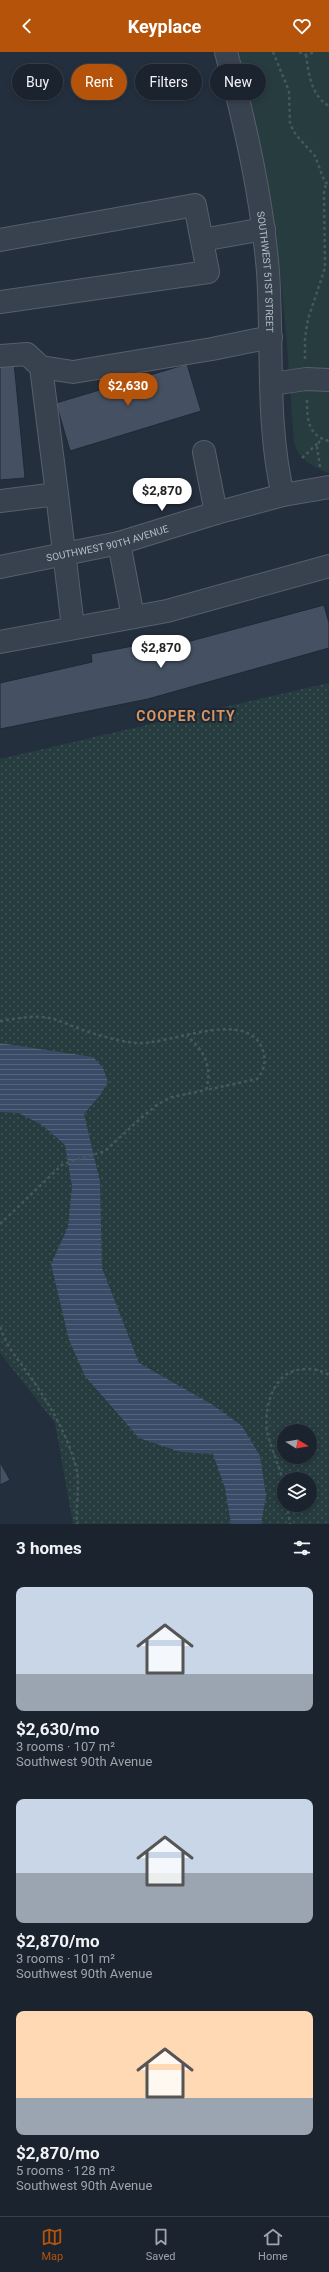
<!DOCTYPE html>
<meta charset="utf-8">
<style>
:root{--surface:#1b232e;--page:#282f3a;--text:#f1f3f6;--muted:#a0a4aa;--line:#39404a;--accent:#b45309}
body{margin:0;font-family:Roboto,sans-serif;background:var(--page);color:var(--text);height:100vh;display:flex;flex-direction:column;font-size:15px;white-space:nowrap}
*{box-sizing:border-box;margin:0}
p{font-size:13px;color:var(--muted)}
.icon{flex:none;width:22px;height:22px;fill:none;stroke:currentColor;stroke-width:2;stroke-linecap:round;stroke-linejoin:round}
.map{position:relative;height:1472px;overflow:hidden}
.sheet{display:flex;flex-direction:column;background:var(--surface);flex:1}
.sheet>*{flex:none}
.top-card{position:absolute;left:12px;top:12px;width:305px;height:36px;display:flex;gap:8px}
.needle{width:26px;rotate:101deg}
.tools{position:absolute;left:277px;top:1372px;display:grid;gap:8px}
.tools a{display:grid;place-items:center;width:40px;height:40px;border-radius:50%;background:var(--surface);box-shadow:0 2px 6px #0003,0 0 0 1px var(--line);font-size:20px}
.price{position:absolute;translate:-50% -34px;padding:0 9px;border-radius:14px;background:#fff;color:#222;font-size:13px;line-height:26px;filter:drop-shadow(0 1px 2px #0008)}
.price::after{content:'';position:absolute;left:50%;top:24px;width:12px;height:9px;margin-left:-6px;background:inherit;clip-path:polygon(0 0,100% 0,50% 100%)}
.price.current{background:var(--accent);color:#fff}
ul{padding:0;list-style:none}
li{display:grid;align-content:center;gap:8px;height:212px;padding:0 16px}
li span{display:grid;place-items:center;height:124px;border-radius:8px;color:#555}
li>.icon{margin-inline-start:auto}
span .icon{width:72px;height:72px;fill:#fffc;stroke-width:1}
li b{font-size:17px}
h2{display:flex;justify-content:space-between;align-items:center;height:48px;padding:0 16px;font-size:17px}
.tag{padding:0 14px;border-radius:18px;background:var(--surface);box-shadow:0 2px 6px #0003,0 0 0 1px var(--line);font-size:14px;line-height:36px}
.tag.current{background:var(--accent);color:#fff}
header{display:flex;justify-content:space-between;align-items:center;height:52px;padding:0 16px;background:var(--accent);color:#fff;font-size:18px;font-weight:700}
.tabs{display:flex;justify-content:space-around;align-items:center;height:56px;border-top:1px solid var(--line);background:var(--surface);font-size:11px;color:var(--muted)}
.tabs a{display:grid;justify-items:center;gap:2px}
.tabs .current{color:var(--accent)}
.map>svg:first-child{display:block}
</style>
<header><svg class="icon" aria-label="back" viewBox="0 0 24 24"><path d="M15 5l-7 7 7 7"/></svg>Keyplace<svg class="icon" aria-label="heart" viewBox="0 0 24 24"><path d="M12 20l-8-8c-3-5 5-10 8-4 3-6 11-1 8 4z"/></svg></header>
<div class="map">
<svg width="329" height="1472" viewBox="0 0 329 1472">
<defs>
<pattern id="grass-dots" width="8" height="8" patternUnits="userSpaceOnUse"><rect width="8" height="8" fill="#263c3f"/><path d="M2 2h.1M6 6h.1" fill="none" stroke="#435659" stroke-width="1.8" stroke-linecap="round"/></pattern>
<pattern id="water-rules" width="6" height="5" patternUnits="userSpaceOnUse"><rect width="6" height="5" fill="#394c67"/><path d="M0 2.5h6" fill="none" stroke="#53647b"/></pattern>
</defs>
<rect width="100%" height="100%" fill="#242f3e"/>
<path fill="url(#grass-dots)" fill-rule="evenodd" d="M329,631V1472H73L55,1371L0,1301V707ZM284,1379H310V1405H284ZM284,1427H310V1453H284Z"/>
<path fill="#263c3f" d="M236,0H329V421C312,414 300,409 294,391C290,337 287,283 281,230C273,152 255,76 236,0Z"/>
<polygon fill="url(#water-rules)" points="0,991 93,1005 103,1016 108,1030 101,1042 84,1062 100,1130 102,1216 139,1311 213,1353 242,1374 260,1404 266,1444 261,1472 231,1472 225,1436 213,1402 181,1400 139,1386 85,1324 69,1288 51,1212 68,1175 72,1134 65,1093 42,1073 19,1061 0,1060"/>
<g fill="#455162" stroke="#1f2835">
<polygon points="14,310 25,426 0,428 0,311"/>
<polygon points="187,312 201,359 70,399 56,351"/>
<polygon points="324,553 329,571 329,596 148,647 0,677 0,631 92,610 91,602 133,594 135,604"/>
<polygon points="0,1410 10,1428 0,1433"/>
</g>
<g fill="none" stroke-linecap="round" stroke-linejoin="round">
<g stroke="#565f6c" stroke-width="24">
<g id="minor">
<path id="s1" d="M226,0C245,72 262,145 268,220C273,292 266,373 283,443"/>
<polyline points="0,188 195,153 208,220 0,250"/>
<polyline points="202,188 264,177"/>
<polyline points="0,304 27,302 41,315 73,320 212,297 271,285"/>
<polyline points="41,315 57,442"/>
<polyline points="272,332 306,327 329,328"/>
<polyline points="204,400 216,461"/>
<polyline points="0,449 57,442 73,575"/>
<polyline points="119,491 133,565"/>
<path id="s2" d="M0,515L119,491L216,461L283,443L329,435"/>
<polyline points="0,590 167,559 329,514"/>
</g>
</g>
<g stroke="#44595c" stroke-width="2.5" stroke-dasharray="3 3" stroke-linecap="butt">
<polyline points="273,0 289,39 290,72 296,83 315,104 324,128 326,131 329,131"/>
<polyline points="299,0 306,3 315,0"/>
<path d="M306,3C309,22 311,44 329,54"/>
<polyline points="305,307 305,286 308,267 325,216 324,141 326,131"/>
<path d="M307,348C307,367 308,384 329,389"/>
<polyline points="302,406 318,391"/>
<polyline points="320,415 317,395 321,386"/>
<path d="M0,969C14,967 28,964 42,965C57,966 70,974 83,978C100,984 118,989 136,991C169,994 252,952 264,1002C266,1012 263,1020 257,1027L206,1038C213,1015 204,998 187,984"/>
<polyline points="0,1172 63,1112 105,1099 140,1067 158,1052 172,1045 206,1038"/>
<path d="M0,1275C8,1298 19,1308 32,1327C49,1352 65,1379 74,1408C82,1429 75,1451 77,1472"/>
<path d="M284,1435C281,1416 271,1398 267,1379C264,1360 271,1328 291,1320C304,1315 317,1316 329,1323"/>
<polyline points="287,1453 290,1472"/>
</g>
<use href="#minor" stroke="#38414e" stroke-width="22"/>
</g>
<g text-anchor="middle" dominant-baseline="central" stroke-width="4" stroke-linejoin="round" paint-order="stroke">
<g font-size="10" fill="#b4bcc9" stroke="#1d2633">
<text stroke="none"><textPath href="#s1" startOffset="224">SOUTHWEST 51ST STREET</textPath></text>
<text stroke="none"><textPath href="#s2" startOffset="110">SOUTHWEST 90TH AVENUE</textPath></text>
</g>
<g font-size="14" font-weight="bold" letter-spacing="1" fill="#d59563" stroke="#1d2633">
<text x="186" y="664">COOPER CITY</text>
</g>
</g>
</svg>
<div class="tools">
<a><svg class="needle" viewBox="-14 -14 28 28"><path d="M0-13l5 13h-10z" fill="#e53935"/><path d="M0 13l5-13h-10z" fill="#a0a4aa"/></svg></a>
<a><svg class="icon" aria-label="layers" viewBox="0 0 24 24"><path d="M12 4l9 5-9 5-9-5zM3 14l9 5 9-5"/></svg></a>
</div>
<b class="price current" style="left:128px;top:355px">$2,630</b>
<b class="price" style="left:162px;top:460px">$2,870</b>
<b class="price" style="left:161px;top:617px">$2,870</b>
<div class="top-card">
<a class="tag">Buy</a>
<a class="tag current">Rent</a>
<a class="tag">Filters</a>
<a class="tag">New</a>
</div>
</div>
<section class="sheet">
<h2>3 homes<svg class="icon" aria-label="filters" viewBox="0 0 24 24"><path d="M4 7h16M4 17h16"/><circle cx="9" cy="7" r="2"/><circle cx="15" cy="17" r="2"/></svg></h2>
<ul>
<li><span style="background:linear-gradient(#c9d6e8 70%,#9aa5b1 0)"><svg class="icon" aria-label="home" viewBox="0 0 24 24"><path d="M3 11l9-7 9 7M6 9v11h12V9"/></svg></span><div><b>$2,630/mo</b><p>3 rooms · 107 m²</p><p>Southwest 90th Avenue</p></div></li>
<li><span style="background:linear-gradient(#c9d6e8 60%,#9aa5b1 0)"><svg class="icon" aria-label="home" viewBox="0 0 24 24"><path d="M3 11l9-7 9 7M6 9v11h12V9"/></svg></span><div><b>$2,870/mo</b><p>3 rooms · 101 m²</p><p>Southwest 90th Avenue</p></div></li>
<li><span style="background:linear-gradient(#ffd9b3 70%,#9aa5b1 0)"><svg class="icon" aria-label="home" viewBox="0 0 24 24"><path d="M3 11l9-7 9 7M6 9v11h12V9"/></svg></span><div><b>$2,870/mo</b><p>5 rooms · 128 m²</p><p>Southwest 90th Avenue</p></div></li>
</ul>
</section>
<nav class="tabs">
<a class="current"><svg class="icon" aria-label="map" viewBox="0 0 24 24"><path d="M3 6l6-2 6 2 6-2v14l-6 2-6-2-6 2zM9 4v14M15 6v14"/></svg>Map</a>
<a><svg class="icon" aria-label="saved" viewBox="0 0 24 24"><path d="M7 4h10v16l-5-4-5 4z"/></svg>Saved</a>
<a><svg class="icon" aria-label="home" viewBox="0 0 24 24"><path d="M3 11l9-7 9 7M6 9v11h12V9"/></svg>Home</a>
</nav>
